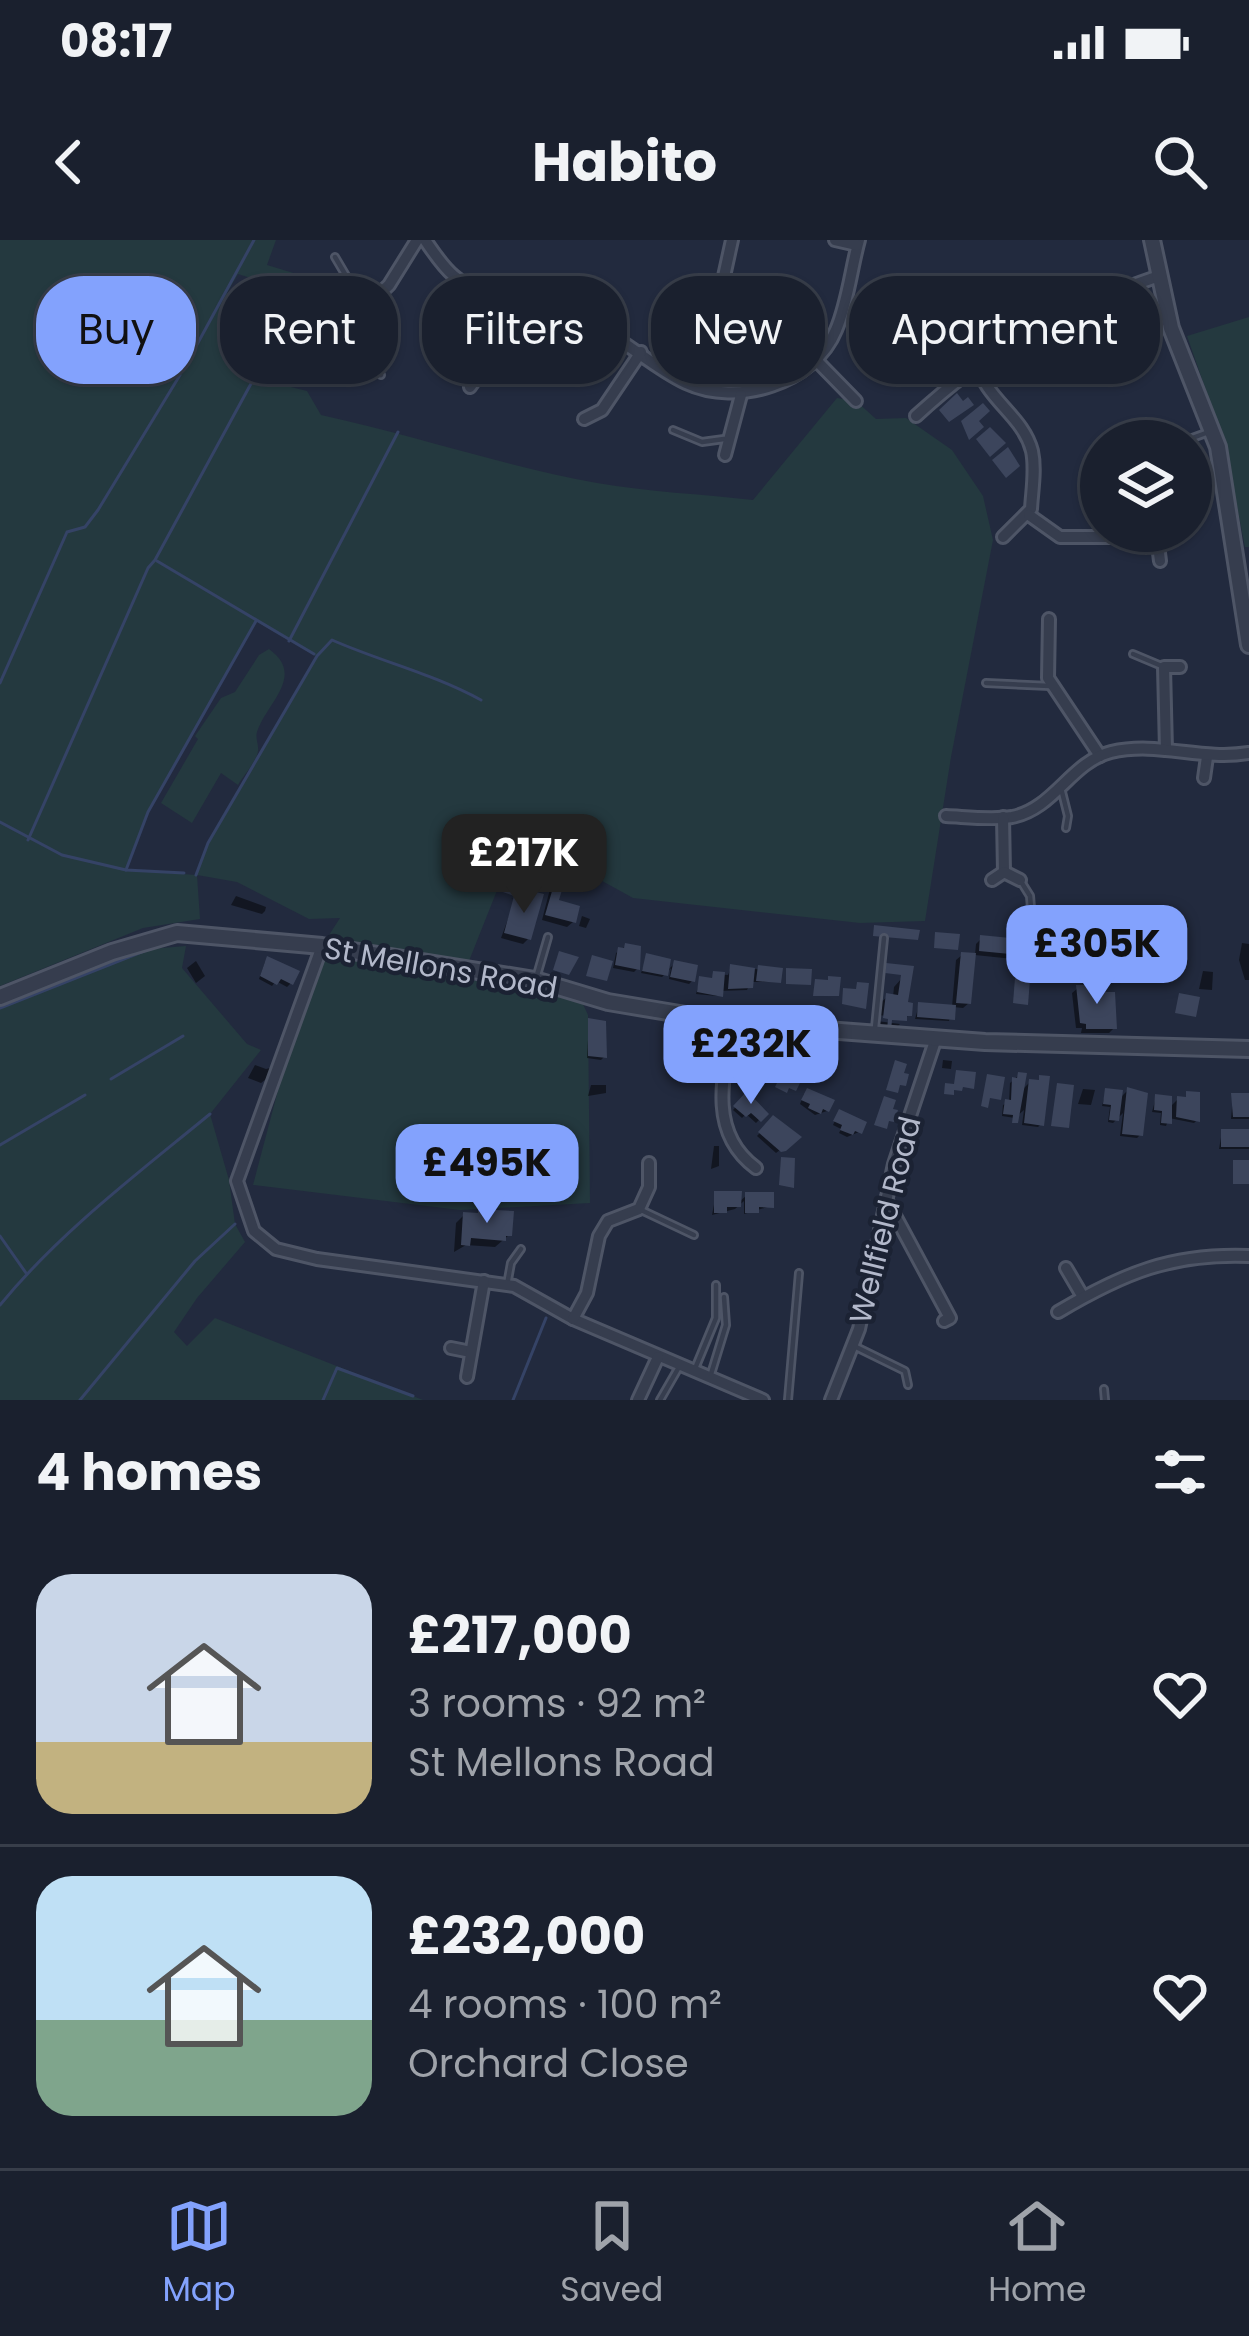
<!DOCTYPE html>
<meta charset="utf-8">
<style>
:root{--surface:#1a202e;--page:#272d3a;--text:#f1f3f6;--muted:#9fa3aa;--line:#383e4a;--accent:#83a2fd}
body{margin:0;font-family:Poppins,sans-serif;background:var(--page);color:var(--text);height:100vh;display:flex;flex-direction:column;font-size:45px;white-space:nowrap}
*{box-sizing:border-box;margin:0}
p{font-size:39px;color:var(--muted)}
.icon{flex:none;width:66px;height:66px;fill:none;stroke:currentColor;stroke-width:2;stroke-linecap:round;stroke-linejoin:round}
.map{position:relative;height:1160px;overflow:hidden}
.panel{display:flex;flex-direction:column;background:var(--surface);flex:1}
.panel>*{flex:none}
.banner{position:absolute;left:36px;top:36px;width:1179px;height:108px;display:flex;gap:24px}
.buttons{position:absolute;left:1080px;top:180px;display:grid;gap:24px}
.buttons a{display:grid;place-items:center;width:132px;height:132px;border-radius:50%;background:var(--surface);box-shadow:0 3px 9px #0004,0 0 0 3px var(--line);font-size:60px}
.price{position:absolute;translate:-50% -102px;padding:0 27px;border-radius:24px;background:var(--accent);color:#111;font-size:39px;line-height:78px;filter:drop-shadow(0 3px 6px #0008)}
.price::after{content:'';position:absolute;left:50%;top:72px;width:36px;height:27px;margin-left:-18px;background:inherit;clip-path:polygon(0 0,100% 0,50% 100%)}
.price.current{background:#222;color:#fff}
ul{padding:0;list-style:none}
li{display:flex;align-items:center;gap:36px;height:300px;padding:0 36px}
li+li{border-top:3px solid var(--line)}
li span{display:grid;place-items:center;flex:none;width:336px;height:240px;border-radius:36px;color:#555}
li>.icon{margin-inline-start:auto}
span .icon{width:144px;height:144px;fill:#fffc;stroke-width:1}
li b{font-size:51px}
h2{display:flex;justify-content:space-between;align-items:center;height:144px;padding:0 36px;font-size:51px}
.tag{padding:0 42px;border-radius:48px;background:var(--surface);box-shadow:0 3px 9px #0004,0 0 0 3px var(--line);font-size:42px;line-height:108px}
.tag.current{background:var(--accent);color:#111}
.status{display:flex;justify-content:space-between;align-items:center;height:84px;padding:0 60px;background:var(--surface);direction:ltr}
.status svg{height:33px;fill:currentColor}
header{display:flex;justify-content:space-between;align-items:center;height:156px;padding:0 36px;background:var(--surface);font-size:54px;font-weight:700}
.dock{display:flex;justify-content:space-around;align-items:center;height:168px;border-top:3px solid var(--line);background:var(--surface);font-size:33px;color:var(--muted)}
.dock a{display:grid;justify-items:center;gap:6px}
.dock .current{color:var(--accent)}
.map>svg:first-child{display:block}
</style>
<div class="status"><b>08:17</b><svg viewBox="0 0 49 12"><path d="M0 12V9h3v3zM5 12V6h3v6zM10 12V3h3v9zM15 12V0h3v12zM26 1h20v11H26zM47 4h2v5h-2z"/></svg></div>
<header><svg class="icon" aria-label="back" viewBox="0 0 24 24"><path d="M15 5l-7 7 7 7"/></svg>Habito<svg class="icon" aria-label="search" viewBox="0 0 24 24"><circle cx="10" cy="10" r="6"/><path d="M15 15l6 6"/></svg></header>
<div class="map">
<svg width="1249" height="1160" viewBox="0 0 1249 1160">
<rect width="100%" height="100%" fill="#222a3e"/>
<g fill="#24393f" fill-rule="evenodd">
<path d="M0,0H276L267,25L300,35L292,51L238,34L227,53L292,87L291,147L307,151L321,175C414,195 503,226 597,243C648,252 701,254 753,260L837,158L856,161L876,179L906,178L952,210L983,256L993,300L951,517L925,681L860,683L633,658L519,595L465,731L322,706L340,678L309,679L237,642L197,635L200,679L143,688L0,746ZM256,381L317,417L208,603L196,635L127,630L148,572Z"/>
<polygon points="1249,77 1249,307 1245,307 1225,205 1187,96"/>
<path d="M269,409C306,436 267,462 257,492C255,498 259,505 258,511C257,521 243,536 238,545L221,533L192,583L161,563L198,499L195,496L221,458L235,452L259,415Z"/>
<polygon points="186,706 182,728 247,804 261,810 210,874 229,940 235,984 245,1002 197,1058 174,1092 187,1106 215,1078 423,1160 0,1160 0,768 149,709"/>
<polygon points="326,713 384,727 567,755 582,762 588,775 590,963 460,970 253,945 281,839"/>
</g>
<g fill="#0007">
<polygon points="556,644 555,662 573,682 567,687 542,680 550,649"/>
<polygon points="532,654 528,699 523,704 501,698 515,660 511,658 526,663"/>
<polygon points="236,656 266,667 265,671 262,674 231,665"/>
<polygon points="582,676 590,679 586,688 579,686"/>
<polygon points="982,698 1038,715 1033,721 975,715 976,704"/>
<polygon points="1242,703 1249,704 1249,740 1245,740 1239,720"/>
<polygon points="626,706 637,729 634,732 613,728 616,713"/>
<polygon points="962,715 969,763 963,768 953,767 949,781 915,779 919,765 952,767 956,720"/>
<polygon points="647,717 665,733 675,723 692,741 689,744 669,739 671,728 662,737 641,733"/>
<polygon points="196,721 205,736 196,743 187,728"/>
<polygon points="265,722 296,732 290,744 287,747 276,741 272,746 259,739"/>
<polygon points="731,728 779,730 778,742 751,742 747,750 720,751 717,756 696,754 700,740 711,740 714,734 728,735"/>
<polygon points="911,728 904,765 909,775 905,778 878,775 879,764 887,757 893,757 894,747"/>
<polygon points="1203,731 1213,732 1212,750 1199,749"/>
<polygon points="1078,748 1114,788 1109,793 1081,793 1082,788 1076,788 1072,753"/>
<polygon points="589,781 604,817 601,820 587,818"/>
<polygon points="877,781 900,784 896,788 877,785"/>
<polygon points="738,812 761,829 749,833 741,830 743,825 734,821"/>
<polygon points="943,820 952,821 951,829 942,828"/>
<polygon points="255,825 266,829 274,827 270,836 261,843 248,838"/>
<polygon points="1019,835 1021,851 1030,842 1041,884 1038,887 1022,885 1024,870 1015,878 1002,876 1003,865 1009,862 1010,843"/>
<polygon points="591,845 606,845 606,853 588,856"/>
<polygon points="1083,849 1095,850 1091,865 1078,864"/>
<polygon points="1128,850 1140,895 1137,898 1120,896 1123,873 1113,883 1108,882 1110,867 1102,866 1106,851 1119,859"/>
<polygon points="804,854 827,871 815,875 800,864"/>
<polygon points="747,855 765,874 756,883 746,874 742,878 733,870"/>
<polygon points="1233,856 1249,856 1249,879 1231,879"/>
<polygon points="1156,857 1169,868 1178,859 1197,880 1194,883 1169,878 1166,886 1160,885 1161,873 1152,872"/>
<polygon points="837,876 859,892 847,897 839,893 841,889 833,885"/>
<polygon points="773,879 797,897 776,913 757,896"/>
<polygon points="1222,892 1249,892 1249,909 1219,909"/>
<polygon points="714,906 719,906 719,926 711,929"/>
<polygon points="716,954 738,963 747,955 771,966 744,974 744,961 735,969 712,975"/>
<polygon points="464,975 509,995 495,1007 466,1005 454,1012 456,983"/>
</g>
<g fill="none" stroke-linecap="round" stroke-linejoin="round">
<g stroke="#354366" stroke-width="3">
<polyline points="188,121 254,0"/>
<polyline points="157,321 314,414"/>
<polyline points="289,401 398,192"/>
<polyline points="0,443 67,292 85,287 98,270 180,135"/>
<polyline points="0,582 62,615 126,630 184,633"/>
<polyline points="28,600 148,328 155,320 253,140"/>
<polyline points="126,630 148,572 256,381"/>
<path d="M196,635L208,603L317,416L332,400C382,422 434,434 481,460"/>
<polyline points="0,768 149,709"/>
<polyline points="111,839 183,796"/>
<polyline points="0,905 85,855"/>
<polyline points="0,996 26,1033"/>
<path d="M0,1065C60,992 137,934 210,874"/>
<polyline points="80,1160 195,1021 235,984"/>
<polyline points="323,1160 337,1128 413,1156"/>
<polyline points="513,1160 546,1078"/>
</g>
</g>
<g fill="#3c455c">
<polygon points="957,153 963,161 968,157 974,165 949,182 939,170"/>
<polygon points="983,163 990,171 979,181 984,187 969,200 961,181"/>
<polygon points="990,187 1006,203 990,217 976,199"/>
<polygon points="1008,207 1020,226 1006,238 992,220"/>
<polygon points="525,606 535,612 514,656 503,652"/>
<polygon points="555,641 564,643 559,660 580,666 576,683 545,675"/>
<polygon points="532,651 544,654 531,700 504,693 514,656 529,661"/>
<polygon points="874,685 920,690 918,700 873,696"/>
<polygon points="935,692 960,694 958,710 934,708"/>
<polygon points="980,695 1042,701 1041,717 979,711"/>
<polygon points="625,703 641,706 640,730 615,725 618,707 624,708"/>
<polygon points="559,711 579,717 569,735 553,730"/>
<polygon points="961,712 976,713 971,764 956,763"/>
<polygon points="646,713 671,719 668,736 642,731"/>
<polygon points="592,715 613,721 607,741 586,736"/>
<polygon points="267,716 300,731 293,745 281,739 277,745 260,736"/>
<polygon points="674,720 698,725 695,742 670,737"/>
<polygon points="886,723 914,726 908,762 913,763 912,776 907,776 907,781 892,780 891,791 887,790 888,779 883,778 886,753 898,755 901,735 885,733"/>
<polygon points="730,724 755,728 753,748 728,749"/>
<polygon points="758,725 783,728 781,743 756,741"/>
<polygon points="786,728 812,729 811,745 786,744"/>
<polygon points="713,731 725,732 723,757 697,752 699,736 712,738"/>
<polygon points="828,736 841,737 839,756 813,756 815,739 828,740"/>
<polygon points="1015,738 1030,739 1028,765 1013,763"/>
<polygon points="857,742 869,743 866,769 842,764 843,748 856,749"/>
<polygon points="1076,745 1102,745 1102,752 1115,752 1117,789 1086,789 1086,784 1080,783"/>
<polygon points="1179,753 1200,757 1196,777 1175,773"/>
<polygon points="918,762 956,765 955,780 917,777"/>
<polygon points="588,778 606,781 607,818 588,816"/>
<polygon points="740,806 769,818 763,831 756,827 754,832 741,827 744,822 735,818"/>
<polygon points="895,820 907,824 904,833 909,834 906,846 900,845 898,853 886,850"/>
<polygon points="774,826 802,839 796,851 789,848 787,853 775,847 777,843 768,839"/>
<polygon points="956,830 976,832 974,849 963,847 962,851 954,850 954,855 944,854 945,843 954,844"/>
<polygon points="1018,832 1027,833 1018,883 1012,883 1013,875 1003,874 1005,859 1011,860 1012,837 1017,838"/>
<polygon points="987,834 1005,837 1001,860 990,858 988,868 981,866"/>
<polygon points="1039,835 1050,836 1044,886 1024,883 1029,839 1039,840"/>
<polygon points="1057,843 1074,845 1069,888 1051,886"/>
<polygon points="1127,847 1148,853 1143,896 1122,894"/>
<polygon points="807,848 835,860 829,872 823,869 821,874 808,868 810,864 801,860"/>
<polygon points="1105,848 1123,850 1119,881 1109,880 1111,865 1103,864"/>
<polygon points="747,851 769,874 761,882 751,873 746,877 733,866"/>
<polygon points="1186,851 1200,852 1200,882 1176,877 1177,856 1186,857"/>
<polygon points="1231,853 1249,853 1249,877 1233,877"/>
<polygon points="1155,854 1172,856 1172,884 1161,883 1162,871 1154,870"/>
<polygon points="884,856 896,860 893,869 898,870 894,882 889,881 887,889 874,885"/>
<polygon points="839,869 867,882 862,894 855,891 853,895 840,890 842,885 833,881"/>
<polygon points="773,875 802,897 786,911 781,912 758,892"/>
<rect x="1221" y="889" width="28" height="18"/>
<polygon points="781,917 795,918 794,948 779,945"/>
<rect x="1233" y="920" width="16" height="24"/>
<polygon points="714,951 742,951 741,967 727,967 727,973 714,973"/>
<polygon points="745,952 774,952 774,968 759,967 759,973 745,973"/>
<polygon points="478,969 514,971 512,996 506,996 506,1001 471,998 470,1006 461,1005 463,972 478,973"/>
</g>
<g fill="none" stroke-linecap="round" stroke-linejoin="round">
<g stroke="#4e5566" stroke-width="10">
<g id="service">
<polyline points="335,17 365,68"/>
<polyline points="357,82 362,113 381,135"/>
<polyline points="673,190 702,202 724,199"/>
<polyline points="1136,199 1137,201"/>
<polyline points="1184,201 1206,193"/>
<polyline points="1133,414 1164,427"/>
<polyline points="986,443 1050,446"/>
<polyline points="1061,548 1068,576 1066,588"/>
<polyline points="1020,640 1030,656 1031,668"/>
<polyline points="537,735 548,697"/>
<polyline points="875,788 884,698"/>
<polyline points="639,969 694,995"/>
<polyline points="507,1045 511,1023 521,1009"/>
<polyline points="854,1106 905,1131 908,1145"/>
<polyline points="694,1131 716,1078 716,1045"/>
<polyline points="711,1134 726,1085 724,1057"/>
<polyline points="1104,1149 1105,1160"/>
<polyline points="660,1160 679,1127"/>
<polyline points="788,1160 799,1033"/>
</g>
</g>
<g stroke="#4e5566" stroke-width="16">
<g id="minor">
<path d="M425,0C433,12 443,27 454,36C488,66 543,64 584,81C622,96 650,126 686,143C737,167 814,144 836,90C848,62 851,29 859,0"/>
<polyline points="835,0 857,5"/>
<polyline points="721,50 732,0"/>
<polyline points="1057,76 1066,96 1066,114 1069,120 1081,121"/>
<polyline points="351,81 389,45 417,0"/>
<polyline points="815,119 856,161"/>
<path d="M977,122C984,159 1023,175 1032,211C1036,229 1032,251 1031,269L1003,297"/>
<path d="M470,147C491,119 503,95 511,60"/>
<path d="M916,176C995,104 1057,71 1159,36"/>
<polyline points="584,179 602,170 641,112"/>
<polyline points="725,215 741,155"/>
<polyline points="1029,275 1060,297 1157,297 1160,321"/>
<polyline points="1049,379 1048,438 1100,516"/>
<polyline points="1166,510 1164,427 1180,427"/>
<polyline points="1204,538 1207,517"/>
<path d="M946,576C967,577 991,580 1012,577C1054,569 1071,522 1111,512C1159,501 1200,521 1249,513"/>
<polyline points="1003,577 1004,632"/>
<polyline points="992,640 1004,632 1020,640"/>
<polyline points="322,706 237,941 254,991 276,1009 317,1019 514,1046 573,1079 763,1160"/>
<path d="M734,783C723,834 707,892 756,928"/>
<polyline points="886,959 950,1078 944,1081"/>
<polyline points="1066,1028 1083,1057"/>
<path d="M1058,1072C1124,1033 1172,1013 1249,1016"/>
<polyline points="573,1079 587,1053 599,996 608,981 639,969 649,947 649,923"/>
<polyline points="451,1108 471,1112"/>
<polyline points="467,1137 484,1041"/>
<polyline points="638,1160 658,1117"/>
<polyline points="831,1160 859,1089 894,924 936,798"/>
</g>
</g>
<g stroke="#4e5566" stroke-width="20">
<g id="tertiary">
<polyline points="1152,0 1171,88 1218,207 1249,405"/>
<polyline points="0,757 112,712 177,693 322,706 535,740 608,762 734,783 985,802 1249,809"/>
</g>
</g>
<use href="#service" stroke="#363d4e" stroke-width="4.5"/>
<use href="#minor" stroke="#363d4e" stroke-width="10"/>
<use href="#tertiary" stroke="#363d4e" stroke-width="14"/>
</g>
<g text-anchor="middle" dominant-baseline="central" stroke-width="9" stroke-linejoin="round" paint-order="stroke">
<g font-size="30" fill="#b2b8ca" stroke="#1b2233">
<text transform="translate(441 728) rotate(10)">St Mellons Road</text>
<text transform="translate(885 980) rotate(-76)">Wellfield Road</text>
</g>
</g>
</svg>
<div class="buttons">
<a><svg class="icon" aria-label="layers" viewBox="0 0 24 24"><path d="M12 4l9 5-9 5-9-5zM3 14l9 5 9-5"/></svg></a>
</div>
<b class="price current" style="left:524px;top:676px">£217K</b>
<b class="price" style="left:1097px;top:767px">£305K</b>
<b class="price" style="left:751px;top:867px">£232K</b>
<b class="price" style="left:487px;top:986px">£495K</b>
<div class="banner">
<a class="tag current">Buy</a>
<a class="tag">Rent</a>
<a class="tag">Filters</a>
<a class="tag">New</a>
<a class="tag">Apartment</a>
</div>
</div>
<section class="panel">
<h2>4 homes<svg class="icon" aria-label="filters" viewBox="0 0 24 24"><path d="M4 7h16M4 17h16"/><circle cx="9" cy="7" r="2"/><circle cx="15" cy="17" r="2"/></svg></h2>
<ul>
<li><span style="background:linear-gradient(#c9d6e8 70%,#c2b280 0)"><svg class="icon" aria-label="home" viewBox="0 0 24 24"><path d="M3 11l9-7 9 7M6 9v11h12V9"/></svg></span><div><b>£217,000</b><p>3 rooms · 92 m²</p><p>St Mellons Road</p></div><svg class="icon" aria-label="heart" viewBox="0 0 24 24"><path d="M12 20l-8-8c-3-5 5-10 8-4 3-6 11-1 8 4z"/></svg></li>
<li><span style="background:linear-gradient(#bfe0f5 60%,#7fa58c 0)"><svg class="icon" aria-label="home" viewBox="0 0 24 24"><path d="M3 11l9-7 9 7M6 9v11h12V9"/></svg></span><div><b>£232,000</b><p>4 rooms · 100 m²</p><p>Orchard Close</p></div><svg class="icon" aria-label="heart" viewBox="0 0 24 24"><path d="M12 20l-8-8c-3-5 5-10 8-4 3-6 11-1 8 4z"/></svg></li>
</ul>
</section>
<nav class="dock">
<a class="current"><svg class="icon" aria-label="map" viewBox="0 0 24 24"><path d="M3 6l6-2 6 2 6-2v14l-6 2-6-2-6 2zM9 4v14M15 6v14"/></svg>Map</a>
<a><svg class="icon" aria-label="saved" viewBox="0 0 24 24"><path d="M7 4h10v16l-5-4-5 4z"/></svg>Saved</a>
<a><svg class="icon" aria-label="home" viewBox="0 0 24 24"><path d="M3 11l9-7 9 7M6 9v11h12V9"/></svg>Home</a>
</nav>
